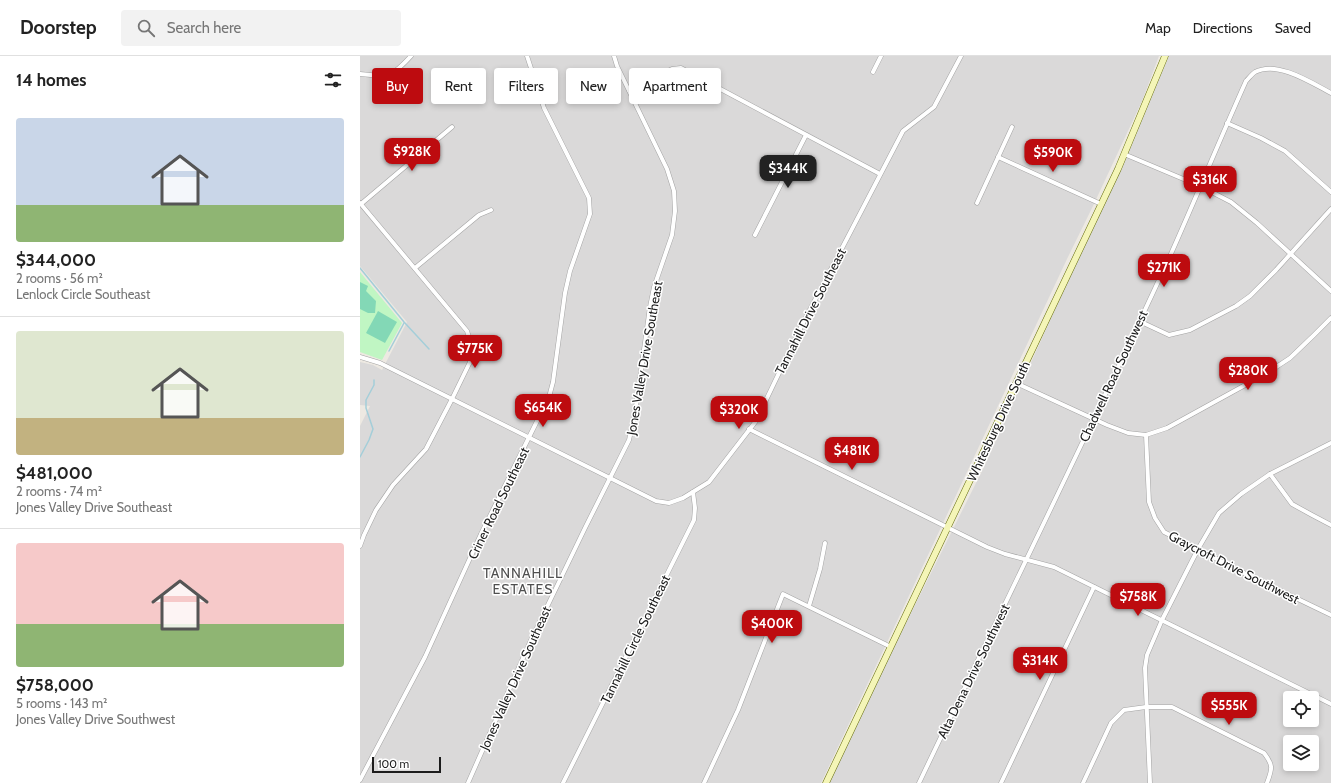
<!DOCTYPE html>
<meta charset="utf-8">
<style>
:root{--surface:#fff;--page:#f2f2f2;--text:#222;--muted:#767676;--line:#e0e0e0;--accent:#bd0b0f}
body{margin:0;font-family:Cabin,sans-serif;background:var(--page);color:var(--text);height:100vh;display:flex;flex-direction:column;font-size:15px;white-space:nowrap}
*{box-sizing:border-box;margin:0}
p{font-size:13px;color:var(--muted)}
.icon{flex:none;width:22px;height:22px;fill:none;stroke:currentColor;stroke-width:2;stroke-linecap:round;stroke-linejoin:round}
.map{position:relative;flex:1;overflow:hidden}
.details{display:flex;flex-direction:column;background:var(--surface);width:360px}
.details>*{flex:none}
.guide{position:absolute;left:12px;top:12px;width:380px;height:36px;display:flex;gap:8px}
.buttons{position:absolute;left:923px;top:635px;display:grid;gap:8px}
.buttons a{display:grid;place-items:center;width:36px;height:36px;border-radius:4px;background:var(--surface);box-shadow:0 2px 6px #0003;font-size:20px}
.scale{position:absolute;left:12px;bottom:10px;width:69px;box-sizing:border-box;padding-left:4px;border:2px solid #1c1c1c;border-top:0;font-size:11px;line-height:14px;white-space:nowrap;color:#1c1c1c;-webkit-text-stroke:3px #fff;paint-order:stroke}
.price{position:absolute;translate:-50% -34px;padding:0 9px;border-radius:8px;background:var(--accent);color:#fff;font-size:13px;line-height:26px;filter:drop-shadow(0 1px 2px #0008)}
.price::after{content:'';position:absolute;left:50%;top:24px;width:12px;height:9px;margin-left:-6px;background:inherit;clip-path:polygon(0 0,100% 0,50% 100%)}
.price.selected{background:#222;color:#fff}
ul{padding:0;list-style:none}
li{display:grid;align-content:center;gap:8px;height:212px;padding:0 16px}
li+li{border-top:1px solid var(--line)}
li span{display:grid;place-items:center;height:124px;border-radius:4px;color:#555}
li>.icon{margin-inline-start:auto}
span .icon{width:72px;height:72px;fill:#fffc;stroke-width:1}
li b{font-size:17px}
h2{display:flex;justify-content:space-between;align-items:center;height:48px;padding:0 16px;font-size:17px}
.pill{padding:0 14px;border-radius:4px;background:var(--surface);box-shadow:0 2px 6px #0003;font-size:14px;line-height:36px}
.pill.selected{background:var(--accent);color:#fff}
header{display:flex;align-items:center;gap:24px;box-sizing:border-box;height:56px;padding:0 20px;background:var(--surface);border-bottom:1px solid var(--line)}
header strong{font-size:19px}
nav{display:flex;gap:22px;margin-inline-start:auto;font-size:14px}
.search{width:280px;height:36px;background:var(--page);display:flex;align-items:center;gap:10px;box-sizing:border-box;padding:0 14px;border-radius:4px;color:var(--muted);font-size:15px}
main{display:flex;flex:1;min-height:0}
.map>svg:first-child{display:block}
</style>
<header>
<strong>Doorstep</strong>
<div class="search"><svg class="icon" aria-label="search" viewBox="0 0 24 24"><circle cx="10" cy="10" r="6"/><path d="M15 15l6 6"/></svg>Search here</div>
<nav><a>Map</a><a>Directions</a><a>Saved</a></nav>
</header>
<main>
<section class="details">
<h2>14 homes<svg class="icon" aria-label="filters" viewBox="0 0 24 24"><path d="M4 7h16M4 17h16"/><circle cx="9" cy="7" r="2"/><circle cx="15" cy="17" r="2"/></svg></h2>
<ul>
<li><span style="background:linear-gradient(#c9d6e8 70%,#8fb573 0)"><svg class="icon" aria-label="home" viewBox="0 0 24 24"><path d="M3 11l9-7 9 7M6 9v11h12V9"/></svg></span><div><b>$344,000</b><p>2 rooms · 56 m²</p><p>Lenlock Circle Southeast</p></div></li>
<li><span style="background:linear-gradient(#dfe7d0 70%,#c2b280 0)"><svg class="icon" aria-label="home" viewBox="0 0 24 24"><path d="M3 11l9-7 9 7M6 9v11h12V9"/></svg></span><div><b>$481,000</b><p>2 rooms · 74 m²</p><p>Jones Valley Drive Southeast</p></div></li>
<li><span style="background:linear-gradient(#f6c9c9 65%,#8fb573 0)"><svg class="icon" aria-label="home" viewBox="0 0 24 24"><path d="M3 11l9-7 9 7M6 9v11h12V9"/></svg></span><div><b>$758,000</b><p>5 rooms · 143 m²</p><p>Jones Valley Drive Southwest</p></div></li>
</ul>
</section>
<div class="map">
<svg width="971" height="727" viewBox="0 0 971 727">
<rect width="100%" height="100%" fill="#ede9e2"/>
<g fill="#dad9d9" fill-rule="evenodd">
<polygon points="0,0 799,0 782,45 732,152 707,203 461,727 0,727 0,370 10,350 0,349 0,306 13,309 22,314 47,266 0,210"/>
<path d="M809,0H971V727H466L625,409ZM930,642H952V664H930ZM930,686H952V708H930Z"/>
</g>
<polygon fill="#c0f6c3" points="0,216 42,267 22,304 0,296"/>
<g fill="#83d8b6">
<polygon points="0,226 8,230 6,235 16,245 15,257 8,257 0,253"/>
<polygon points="18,255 37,266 25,287 6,277"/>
</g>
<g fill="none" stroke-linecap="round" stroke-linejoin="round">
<g stroke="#a4ced9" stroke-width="1.5">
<polyline points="0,212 44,266 69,293"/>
<polyline points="29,295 44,267"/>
<polyline points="0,401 9,384 13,373 6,352 6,344 14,329 14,324"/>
</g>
<g stroke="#a3a3a3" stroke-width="5">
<g id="street">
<polyline points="513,16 521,0"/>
<path d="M0,18C29,21 31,22 51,0"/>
<polyline points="269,34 312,13 321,12 520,118"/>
<polyline points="867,67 901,82 925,95 971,136"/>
<polyline points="764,98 840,130 871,146 897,167 971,235"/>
<polyline points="638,101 741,148"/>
<polyline points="0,147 107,275 111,287 110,306 92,343 66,393 33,429 16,454 4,479 0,490"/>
<polyline points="617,147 652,71"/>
<polyline points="1,148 92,71"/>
<polyline points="395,179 446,79"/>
<polyline points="55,212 119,159 131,154"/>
<polyline points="779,265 809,279 830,274 876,250 890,240 916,214 971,153"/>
<polyline points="0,301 20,307 296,445 309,447 323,442 349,426 396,365 442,269 543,75 574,51 601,0"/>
<polyline points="656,327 747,369 768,377 786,379 807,372 907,317 930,302 954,279 971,262"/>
<polyline points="389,373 627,491 645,498 694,511 971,648"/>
<polyline points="786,379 789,446 795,462 804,476 888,519 971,559"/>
<polyline points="910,418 932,448 952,459 971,469"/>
<polyline points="449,550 460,513 465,487"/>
<polyline points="0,724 65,601 121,478 189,341 193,326 205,237 210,215 230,158 229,142 184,52 167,0"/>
<polyline points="108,727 171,584 225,472 269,384 275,357 290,251 294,231 312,179 315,155 314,135 307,113 257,10 254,0"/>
<polyline points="203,727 334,464 335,452 333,436"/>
<polyline points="344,727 378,654 423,538 531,591"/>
<path d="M559,727C643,551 729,376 810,200C836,142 860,83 886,25C889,22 892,18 895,16C917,4 952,27 971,37"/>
<polyline points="641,727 734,531"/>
<path d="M723,727L751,667L764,654L786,651H812L904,697C914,710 912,713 907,727"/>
<polyline points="790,727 785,612 787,599 802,564 838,493 859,457 881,438 910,418 971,387"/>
</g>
</g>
<g stroke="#636b0a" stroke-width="7">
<polyline id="secondary" points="466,727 758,113 805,0"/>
</g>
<use href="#street" stroke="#fff" stroke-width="4"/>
<use href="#secondary" stroke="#f4f5b7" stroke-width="6"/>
</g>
<g text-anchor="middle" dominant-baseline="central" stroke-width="3" stroke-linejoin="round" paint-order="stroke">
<g font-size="13" fill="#1c1c1c" stroke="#fff">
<text transform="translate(450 255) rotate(-63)">Tannahill Drive Southeast</text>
<text transform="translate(284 302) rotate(-80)">Jones Valley Drive Southeast</text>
<text transform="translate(753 320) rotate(-65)">Chadwell Road Southwest</text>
<text transform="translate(638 365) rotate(-65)">Whitesburg Drive South</text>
<text transform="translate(138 447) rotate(-64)">Criner Road Southeast</text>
<text transform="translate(874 511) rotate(27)">Graycroft Drive Southwest</text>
<text transform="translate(275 583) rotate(-64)">Tannahill Circle Southeast</text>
<text transform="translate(613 615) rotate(-64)">Alta Dena Drive Southwest</text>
<text transform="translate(155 622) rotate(-66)">Jones Valley Drive Southeast</text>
</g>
<g font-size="14" letter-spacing="1" fill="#4f4f4f" stroke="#fff">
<text x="163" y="517">TANNAHILL<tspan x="163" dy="16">ESTATES</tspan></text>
</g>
</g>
</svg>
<div class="buttons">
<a><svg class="icon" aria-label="locate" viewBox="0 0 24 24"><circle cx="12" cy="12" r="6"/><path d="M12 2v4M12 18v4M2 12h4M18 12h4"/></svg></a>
<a><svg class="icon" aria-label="layers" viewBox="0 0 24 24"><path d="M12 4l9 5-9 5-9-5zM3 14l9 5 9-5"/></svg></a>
</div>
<div class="scale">100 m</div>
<b class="price" style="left:52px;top:116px">$928K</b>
<b class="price" style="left:693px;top:117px">$590K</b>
<b class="price selected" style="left:428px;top:133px">$344K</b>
<b class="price" style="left:850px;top:144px">$316K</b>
<b class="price" style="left:804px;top:232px">$271K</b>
<b class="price" style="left:115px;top:313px">$775K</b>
<b class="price" style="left:888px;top:335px">$280K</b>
<b class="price" style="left:183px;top:372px">$654K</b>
<b class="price" style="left:379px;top:374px">$320K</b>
<b class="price" style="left:492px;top:415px">$481K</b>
<b class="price" style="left:778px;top:561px">$758K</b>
<b class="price" style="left:412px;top:588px">$400K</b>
<b class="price" style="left:680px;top:625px">$314K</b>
<b class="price" style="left:869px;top:670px">$555K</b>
<div class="guide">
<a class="pill selected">Buy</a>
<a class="pill">Rent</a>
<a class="pill">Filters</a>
<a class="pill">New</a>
<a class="pill">Apartment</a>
</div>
</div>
</main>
